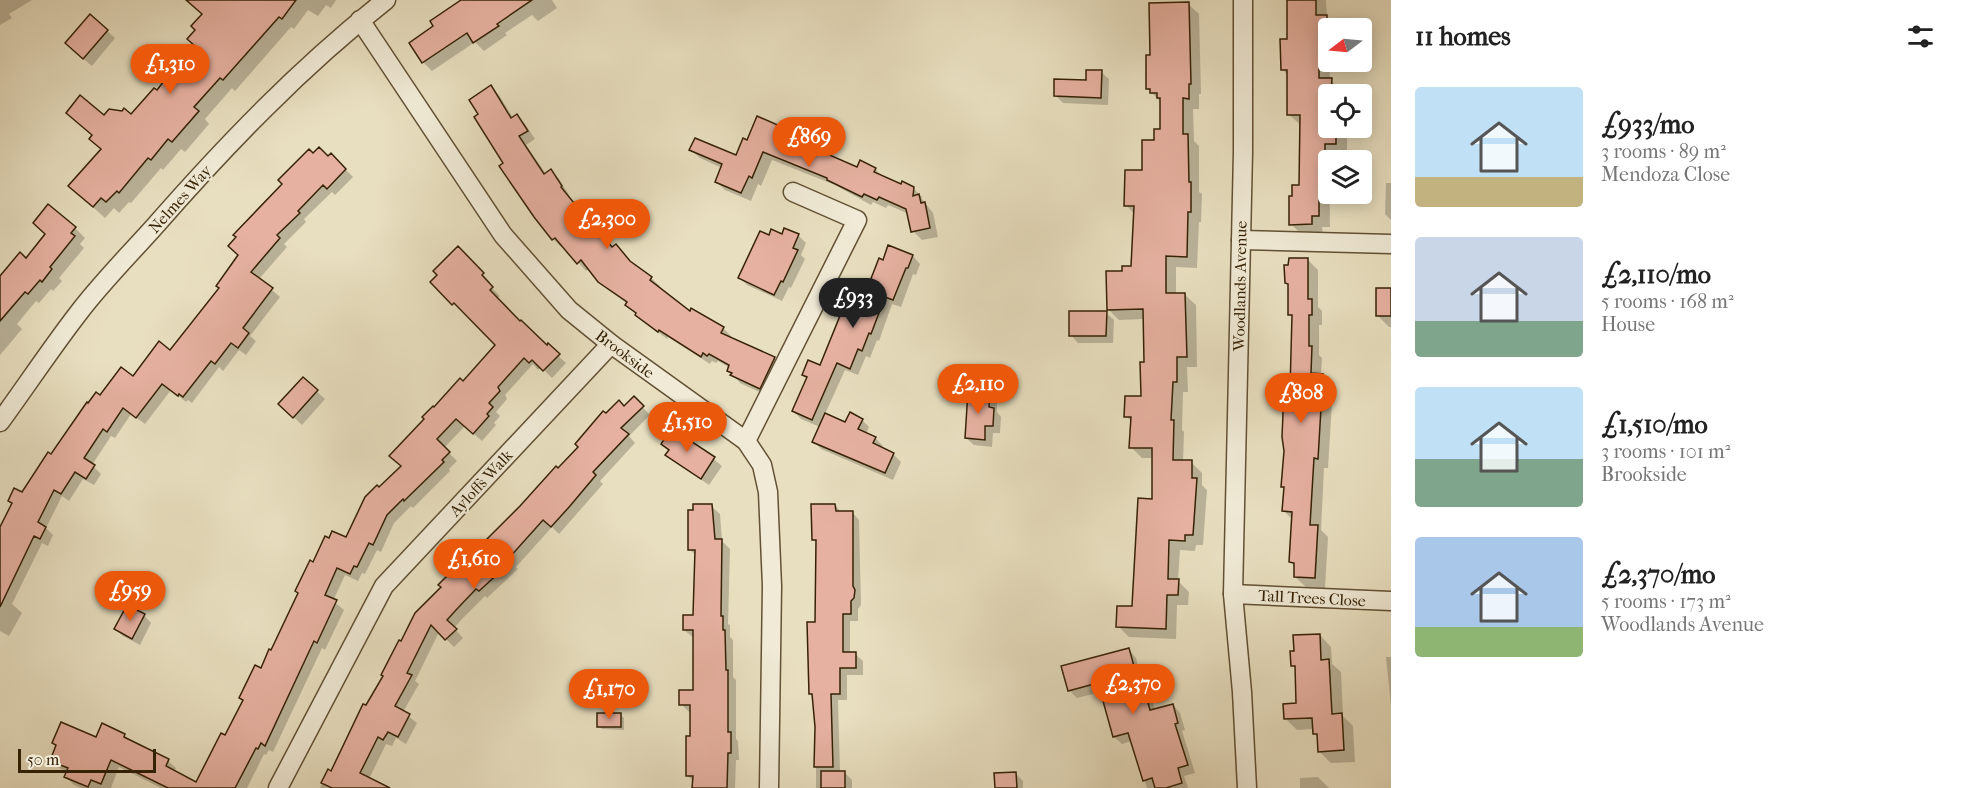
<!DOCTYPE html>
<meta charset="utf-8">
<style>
:root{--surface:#fff;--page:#f6f6f6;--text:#222;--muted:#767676;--accent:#ea580c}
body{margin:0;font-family:"IM FELL French Canon",serif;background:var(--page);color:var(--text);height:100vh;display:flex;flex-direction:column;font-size:22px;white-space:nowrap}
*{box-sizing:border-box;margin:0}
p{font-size:20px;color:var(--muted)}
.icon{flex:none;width:33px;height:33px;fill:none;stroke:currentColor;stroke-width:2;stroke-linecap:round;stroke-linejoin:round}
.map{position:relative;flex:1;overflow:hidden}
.details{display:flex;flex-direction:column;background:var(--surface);width:570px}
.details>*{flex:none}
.needle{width:39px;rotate:254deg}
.buttons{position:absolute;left:1318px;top:18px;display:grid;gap:12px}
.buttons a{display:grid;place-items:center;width:54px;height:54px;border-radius:6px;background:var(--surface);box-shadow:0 3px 15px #0003;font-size:30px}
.scale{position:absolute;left:18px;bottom:15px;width:138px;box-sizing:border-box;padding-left:6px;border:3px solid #362205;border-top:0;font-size:16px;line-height:21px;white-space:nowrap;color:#362205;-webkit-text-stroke:4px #f0ead6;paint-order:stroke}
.price{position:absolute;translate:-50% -51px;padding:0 14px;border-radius:21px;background:var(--accent);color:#fff;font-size:20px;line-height:39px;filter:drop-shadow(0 2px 3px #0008)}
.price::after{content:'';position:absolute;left:50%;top:36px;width:18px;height:14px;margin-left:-9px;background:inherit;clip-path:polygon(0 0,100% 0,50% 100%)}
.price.current{background:#222;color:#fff}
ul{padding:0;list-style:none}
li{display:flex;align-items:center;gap:18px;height:150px;padding:0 24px}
li span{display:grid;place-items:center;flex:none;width:168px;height:120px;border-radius:6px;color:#555}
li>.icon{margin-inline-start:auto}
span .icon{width:72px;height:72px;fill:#fffc;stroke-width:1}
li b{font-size:26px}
h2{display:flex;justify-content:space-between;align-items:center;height:72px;padding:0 24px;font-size:26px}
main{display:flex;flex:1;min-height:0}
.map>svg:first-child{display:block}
</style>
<main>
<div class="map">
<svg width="1391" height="788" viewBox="0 0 1391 788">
<rect width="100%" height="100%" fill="#e8dfc0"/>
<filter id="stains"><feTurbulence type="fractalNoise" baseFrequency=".00333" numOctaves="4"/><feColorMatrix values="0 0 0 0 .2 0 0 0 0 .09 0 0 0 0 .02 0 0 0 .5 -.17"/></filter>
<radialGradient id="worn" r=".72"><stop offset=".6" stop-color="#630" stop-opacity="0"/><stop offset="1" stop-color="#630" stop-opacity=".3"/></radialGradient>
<g fill="#0003">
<polygon points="0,0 32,0 9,14 12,18 0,25"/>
<polygon points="201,0 336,0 331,8 326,5 318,16 308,10 294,29 291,27 235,91 232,88 205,119 209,124 185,152 181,149 163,170 161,168 131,203 129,202 119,213 114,208 105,218 82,197 102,150 91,139 93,136 68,113 104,117 131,116 157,92 170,88 190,65 196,47 197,30 203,14"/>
<polygon points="463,0 552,0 557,8 538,21 532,15 505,33 507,35 484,51 475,42 432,71 423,62 435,27"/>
<polygon points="1289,0 1326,0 1327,18 1337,28 1329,28 1330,80 1342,91 1342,94 1329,94 1329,128 1347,128 1347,155 1336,155 1336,160 1329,160 1330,227 1322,227 1323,235 1302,235 1291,224 1294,198 1301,186 1301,125 1288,114 1289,76 1282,69 1289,40"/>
<polygon points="1188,4 1199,14 1201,94 1199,94 1199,109 1193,109 1194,141 1199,146 1199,192 1202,194 1201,222 1199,222 1197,268 1176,267 1176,295 1185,295 1196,305 1197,367 1187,367 1188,392 1183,392 1182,430 1184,432 1183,462 1191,462 1202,473 1202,485 1207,490 1203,545 1196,545 1195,551 1180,550 1178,581 1189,592 1188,605 1177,605 1176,639 1129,637 1118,626 1134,608 1153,500 1154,458 1142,458 1131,447 1132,422 1126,416 1142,398 1145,363 1144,319 1119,320 1108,309 1123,272 1133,267 1135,215 1126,205 1144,172 1162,131 1161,102 1147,88 1151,57"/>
<polygon points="90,16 115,38 92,66 74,51"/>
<polygon points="1101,72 1109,79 1108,105 1063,103 1055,95 1087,81"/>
<polygon points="490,87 499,95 513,118 517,116 525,124 535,139 526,145 546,174 551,171 559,179 569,195 568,196 613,248 651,278 660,286 658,288 690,313 723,328 731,336 730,338 774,358 782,366 768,396 740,383 729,370 730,368 718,361 716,363 712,361 710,364 668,337 667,339 645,322 628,304 608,290 589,268 586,271 563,245 561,247 553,239 505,164 480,115"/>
<polygon points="1362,109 1366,113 1365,127 1362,127"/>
<polygon points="813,142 822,151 821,153 858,169 875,169 885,179 901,186 913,188 922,197 922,199 933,213 938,237 922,240 913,231 909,214 888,205 886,208 873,202 871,205 835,185 772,160 761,186 758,184 751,201 725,190 716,181 722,168 700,158 691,150 736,157"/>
<polygon points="313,155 328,158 331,155 353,177 335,195 332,192 304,219 306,222 284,244 287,247 259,279 280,297 250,336 256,341 246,355 239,350 223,371 219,367 192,403 188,400 186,402 171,390 145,424 131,414 115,438 111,436 92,465 101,474 94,485 83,479 69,501 62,496 46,528 53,535 48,546 42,543 12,604 22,613 9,636 0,631 0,529 13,504 9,501 22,493 100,397 133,378 170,352 220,288"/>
<polygon points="1386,183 1391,183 1391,220 1385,214"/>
<polygon points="75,228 85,238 80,244 84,248 59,278 62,281 53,291 51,289 39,303 36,301 17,324 22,329 0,355 0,278"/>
<polygon points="798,235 806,243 801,255 805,259 791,288 789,287 782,301 747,285 740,278 770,237"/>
<polygon points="458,249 490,282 488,284 500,296 496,299 566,363 552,378 541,367 538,370 533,364 505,395 507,399 496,412 500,416 494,423 496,425 482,441 465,426 444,448 457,461 449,469 450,471 413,508 411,506 394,523 381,552 377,550 365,574 362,573 358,581 345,575 333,601 344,610 325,650 322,648 273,752 269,750 266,755 264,754 247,788 161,788 119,767 111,788 81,788 74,785 66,777 68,772 59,768 52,760 96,739 124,735 131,742 168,761 176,768 174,772 197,784 226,737 244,701 241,698 262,670 271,652 313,564 347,539 367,495 377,487 379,490 403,467 434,409 463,383 497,345 432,282 439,275"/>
<polygon points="913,256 920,264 916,275 913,274 901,307 892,304 879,341 877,340 870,358 866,356 858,375 845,370 825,414 846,424 862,420 869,427 866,434 875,438 883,446 881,448 893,454 901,462 893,480 821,449 814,441 820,427 801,419 793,411 808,379 803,375 821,367 851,310 864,301 884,261"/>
<polygon points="1307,259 1318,270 1318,307 1322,311 1322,325 1319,325 1319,355 1322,358 1321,375 1333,386 1328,468 1324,468 1321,530 1328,537 1325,588 1306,587 1295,577 1296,567 1290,562 1293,520 1284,511 1285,489 1283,486 1291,391 1293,318 1290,314"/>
<polygon points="1391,290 1391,327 1389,327 1377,315"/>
<polygon points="1106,313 1114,320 1113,343 1078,343 1071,335"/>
<polygon points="303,379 325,399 302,425 280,404"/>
<polygon points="990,394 997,402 997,412 1001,417 1000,433 993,433 992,447 974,445 966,438"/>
<polygon points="634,398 650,415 629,436 635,443 600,481 603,484 559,534 552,527 516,567 518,569 487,598 485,596 463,618 454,628 463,638 454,647 439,632 415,681 419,684 403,712 417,723 406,744 396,738 392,746 386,744 369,779 379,788 320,788 328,771 332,773 402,643 454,575 467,567 558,470 606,415 624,408"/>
<polygon points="684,435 722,466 709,485 675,462 667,455 670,451 663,444"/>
<polygon points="835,505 842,513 852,512 859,520 861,605 858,609 858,621 850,621 850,654 855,654 863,661 863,675 847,675 847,700 838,700 840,772 844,772 852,780 852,788 816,788 816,727 814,697 810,693 817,623 817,543 813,539"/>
<polygon points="711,506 720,514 722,541 730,549 728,624 730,625 730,637 733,640 733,677 736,680 736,739 738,741 739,760 736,760 735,788 694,788 694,782 688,776 691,712 689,712 681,704 695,691 694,638 684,630 695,617 697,556 690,550"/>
<polygon points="144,615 151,623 140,645 123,636 116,629"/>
<polygon points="1320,635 1331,647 1332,664 1341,672 1343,716 1353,726 1355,762 1331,763 1319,751 1318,737 1314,733 1314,729 1297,730 1286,719 1298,704 1296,669 1293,666 1296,652"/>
<polygon points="1129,650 1136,658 1145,691 1151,697 1155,710 1173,705 1180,713 1185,730 1182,731 1195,773 1184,776 1188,788 1147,788 1132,741 1122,744 1114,737 1101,692 1077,698 1069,690"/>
<polygon points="1386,657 1391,657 1391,706"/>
<polygon points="620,714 624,718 624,730 602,729 598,726"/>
<polygon points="1015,773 1023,781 1023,788 993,788 996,788"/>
<polygon points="1318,777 1329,788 1296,788 1300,788 1300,778"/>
</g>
<g fill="#e6b1a1" stroke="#362205" stroke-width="1.5">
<polygon points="186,0 296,0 282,19 279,17 223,80 220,78 194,107 199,111 172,142 168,139 151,160 148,158 119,193 117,191 106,202 101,198 93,207 68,186 101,149 89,139 92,135 66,113 80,95 104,115 109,109 122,111 124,108 131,114 154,88 157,90 164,81 170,86 188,64 183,59 195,46 187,39 195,30 191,26 202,14"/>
<polygon points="461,0 532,0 497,24 499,26 473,43 467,33 422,63 409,43 433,26 430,21"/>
<polygon points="1287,0 1316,0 1316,15 1327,15 1327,38 1319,38 1319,78 1332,78 1331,94 1329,94 1329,128 1336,128 1336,144 1325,144 1325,182 1319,182 1319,216 1312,216 1312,224 1289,225 1289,196 1292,196 1292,185 1299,185 1300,115 1287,115 1287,70 1281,70 1280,39 1287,39"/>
<polygon points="1189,2 1191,84 1189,84 1189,99 1183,98 1183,134 1188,134 1189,182 1191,182 1191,212 1188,212 1187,257 1166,256 1166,293 1185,293 1187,357 1177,357 1177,382 1173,382 1171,420 1174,420 1173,460 1192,460 1192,478 1197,478 1193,535 1185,535 1185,541 1169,540 1168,579 1179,579 1178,595 1167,595 1166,629 1116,627 1117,606 1132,606 1138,498 1152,499 1152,448 1129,448 1131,417 1124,417 1125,396 1141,396 1140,362 1144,362 1143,309 1107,310 1106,271 1122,271 1122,266 1131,266 1134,206 1124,206 1125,170 1142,170 1142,140 1154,140 1154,129 1160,129 1160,98 1157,98 1157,93 1150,93 1150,89 1146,89 1146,55 1150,55 1149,3"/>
<polygon points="90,14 108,30 83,59 65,43"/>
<polygon points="1086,70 1102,70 1101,98 1054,96 1054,79 1086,80"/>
<polygon points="491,85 511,118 517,114 528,131 519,136 544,174 551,169 562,186 561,187 591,224 592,223 612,247 616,244 630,261 652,277 650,280 690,311 691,308 724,327 721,333 775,357 760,389 730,375 732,373 727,371 729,365 709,354 707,356 703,353 701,357 659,330 658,332 635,315 636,313 625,305 627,302 598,282 581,260 577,264 555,238 552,240 534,217 499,166 503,163 474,117 478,114 469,100"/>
<polygon points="757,116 814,141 811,147 857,167 860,160 876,168 874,172 901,184 902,181 914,187 913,196 919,194 921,203 925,202 930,228 911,232 906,209 879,197 877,200 864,194 862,197 827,180 827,178 763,152 752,178 749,176 741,193 715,182 722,164 689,150 695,138 736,155 743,138 747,140"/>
<polygon points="319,147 328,156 331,153 346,169 327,189 323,185 298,211 300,213 277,235 280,238 251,272 273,288 243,328 249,333 238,348 231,343 215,364 211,361 183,397 179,394 178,396 162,384 136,418 123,408 107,432 103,429 84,458 95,465 86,479 75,472 61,494 54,490 38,522 46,527 40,539 34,536 0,607 0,527 12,503 8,501 14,488 22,492 48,452 51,454 87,402 88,403 96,392 100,395 121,367 133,376 159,341 170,350 219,288 216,286 238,255 228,246 236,237 233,235 282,184 278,180 309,149 313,153"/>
<polygon points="48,204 76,227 71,233 75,236 50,267 52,269 42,282 40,280 28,294 25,292 0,321 0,276 20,252 26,258 45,234 33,223"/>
<polygon points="784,228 799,234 793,248 798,250 783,282 781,281 774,295 738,278 760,231 769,235 771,229 782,234"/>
<polygon points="888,245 913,255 908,268 906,268 893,300 885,297 871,334 869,333 862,351 858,349 850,369 837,363 812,420 792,411 807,377 802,375 808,360 820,365 844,306 850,308 855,296 863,299 879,258 883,260"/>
<polygon points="458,246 484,273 482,275 493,287 490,290 520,321 521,320 547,345 548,343 560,354 543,371 532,360 529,363 524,358 498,387 500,391 489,403 493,407 487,414 489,416 473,434 456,419 437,439 450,452 442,460 444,462 404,501 403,499 387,515 373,545 369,543 357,567 354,566 350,574 337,568 325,595 337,600 317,643 314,641 265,746 261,743 258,749 256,748 235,788 168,788 111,760 101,784 91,780 88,787 64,777 68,768 50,761 56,745 52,743 61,722 96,737 102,723 125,734 124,737 169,759 166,766 196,782 221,733 225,735 243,700 239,698 255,665 261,668 269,649 271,650 298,593 295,591 310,560 313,562 325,536 329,538 332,531 346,537 365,497 377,485 379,487 401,466 389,456 424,419 422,417 433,406 434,407 460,378 463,381 495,345 454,303 452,305 430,282 437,275 433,271"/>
<polygon points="1289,258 1308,258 1308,299 1312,299 1312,315 1309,315 1309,346 1312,346 1311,373 1323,374 1318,459 1314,458 1310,525 1318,525 1315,578 1294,577 1294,563 1289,562 1292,512 1282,511 1284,487 1281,487 1284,451 1282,437 1284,389 1290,389 1292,315 1288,315 1288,284 1285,283 1284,265 1288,265"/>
<rect x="1376" y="288" width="15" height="28"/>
<polygon points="1069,311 1107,311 1106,336 1069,336"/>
<polygon points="303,377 318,390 293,418 278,404"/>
<polygon points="968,391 990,392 989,407 994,408 993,426 985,426 985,440 965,438"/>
<polygon points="634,396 644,406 621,428 629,434 593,472 596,475 570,506 551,527 543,520 509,558 512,561 479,591 476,589 456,610 447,620 457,629 445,640 431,625 407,673 412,675 395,706 410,714 398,737 388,732 383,740 378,737 360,773 390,788 332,788 321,783 328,769 331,771 363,704 366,705 383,676 381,675 399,640 401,641 415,613 441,587 438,585 452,571 454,573 465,562 467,565 488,544 485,541 520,506 556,466 558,468 578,447 575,444 603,411 606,413 619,400 624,406"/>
<polygon points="850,412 863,419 858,429 876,437 873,443 894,453 885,473 812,442 825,413 845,422"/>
<polygon points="673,426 685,434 683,436 715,457 701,479 665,455 669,450 661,444"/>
<polygon points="693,504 712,504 715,539 722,539 721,616 723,616 723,630 725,630 726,670 728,670 728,732 731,732 731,753 728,753 727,788 692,788 693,776 686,776 686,736 690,736 690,705 679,705 679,690 693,690 693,630 683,630 683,615 693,615 695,550 688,550 688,510 693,510"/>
<polygon points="811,504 835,504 836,511 853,511 853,586 855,590 854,598 851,601 851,614 843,614 843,652 856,652 856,668 840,668 840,694 831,694 833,767 814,767 815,727 812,694 809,694 807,622 815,622 816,540 812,540"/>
<polygon points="127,605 145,614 132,639 114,629"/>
<polygon points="1320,634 1321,660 1329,659 1332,714 1342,713 1344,750 1318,752 1317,734 1313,734 1312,718 1284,719 1283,704 1296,703 1295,666 1291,666 1290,651 1294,651 1293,635"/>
<polygon points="1129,648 1140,688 1144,688 1150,710 1173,704 1178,723 1175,724 1188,765 1178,768 1182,783 1166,788 1155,788 1152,778 1143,781 1128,733 1113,737 1098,683 1068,691 1061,666"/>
<rect x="597" y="713" width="24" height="14"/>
<rect x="821" y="771" width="24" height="17"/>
<polygon points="1016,772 1017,788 995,788 994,773"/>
</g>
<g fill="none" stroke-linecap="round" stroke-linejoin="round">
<g stroke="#625134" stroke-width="21">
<g id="minor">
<polyline points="1243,0 1243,152 1233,594 1242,692 1247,788"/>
<polyline points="360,20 503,235 569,310 611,344 746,441 762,465 768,492 772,586 769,788"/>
<polyline points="1241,240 1391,244"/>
<path d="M0,422C27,385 52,347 80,311C103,281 130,254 155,226C226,145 301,67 386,0"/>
<polyline points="746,441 857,220 793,192"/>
<polyline points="1233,594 1391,601"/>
<polyline points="278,788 384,586 611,344"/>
</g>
</g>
<use href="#minor" stroke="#f0ead6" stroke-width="18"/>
</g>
<g text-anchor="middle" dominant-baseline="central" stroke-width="4.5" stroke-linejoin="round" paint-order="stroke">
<g font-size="16" fill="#362205" stroke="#f0ead6">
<text transform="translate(180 199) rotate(-48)">Nelmes Way</text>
<text transform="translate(1240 286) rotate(-89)">Woodlands Avenue</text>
<text transform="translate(625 354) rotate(37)">Brookside</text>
<text transform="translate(481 483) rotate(-47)">Ayloffs Walk</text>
<text transform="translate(1312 598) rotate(3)">Tall Trees Close</text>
</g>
</g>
<rect width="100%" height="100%" filter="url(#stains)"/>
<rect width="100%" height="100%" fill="url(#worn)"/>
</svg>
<div class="buttons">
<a><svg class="needle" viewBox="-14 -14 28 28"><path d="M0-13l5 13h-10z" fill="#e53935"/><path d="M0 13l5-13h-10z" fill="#767676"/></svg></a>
<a><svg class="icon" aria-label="locate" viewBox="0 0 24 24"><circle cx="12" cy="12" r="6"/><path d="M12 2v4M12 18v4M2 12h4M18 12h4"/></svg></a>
<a><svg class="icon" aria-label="layers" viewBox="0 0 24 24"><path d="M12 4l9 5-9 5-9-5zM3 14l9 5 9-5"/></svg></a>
</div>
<div class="scale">50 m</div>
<b class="price" style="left:170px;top:95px">£1,310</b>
<b class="price" style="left:809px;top:168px">£869</b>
<b class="price" style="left:607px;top:250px">£2,300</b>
<b class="price current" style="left:853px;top:329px">£933</b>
<b class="price" style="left:978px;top:415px">£2,110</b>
<b class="price" style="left:1301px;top:424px">£808</b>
<b class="price" style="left:687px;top:453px">£1,510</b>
<b class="price" style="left:474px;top:590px">£1,610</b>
<b class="price" style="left:130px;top:622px">£959</b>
<b class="price" style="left:1133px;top:715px">£2,370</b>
<b class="price" style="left:609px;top:720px">£1,170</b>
</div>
<section class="details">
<h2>11 homes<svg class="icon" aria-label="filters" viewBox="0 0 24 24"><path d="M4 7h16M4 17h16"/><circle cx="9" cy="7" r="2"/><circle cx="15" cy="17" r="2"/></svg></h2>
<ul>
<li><span style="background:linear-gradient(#bfe0f5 75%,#c2b280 0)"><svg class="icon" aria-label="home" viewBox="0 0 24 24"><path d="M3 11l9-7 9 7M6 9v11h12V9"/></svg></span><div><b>£933/mo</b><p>3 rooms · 89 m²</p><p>Mendoza Close</p></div></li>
<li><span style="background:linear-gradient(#c9d6e8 70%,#7fa58c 0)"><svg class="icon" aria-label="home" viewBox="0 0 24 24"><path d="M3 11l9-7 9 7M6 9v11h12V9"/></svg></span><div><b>£2,110/mo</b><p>5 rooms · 168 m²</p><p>House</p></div></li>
<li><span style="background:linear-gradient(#bfe0f5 60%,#7fa58c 0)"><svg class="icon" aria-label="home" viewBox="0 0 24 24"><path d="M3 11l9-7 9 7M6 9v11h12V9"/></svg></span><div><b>£1,510/mo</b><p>3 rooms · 101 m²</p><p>Brookside</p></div></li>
<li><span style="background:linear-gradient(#a9c7e8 75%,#8fb573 0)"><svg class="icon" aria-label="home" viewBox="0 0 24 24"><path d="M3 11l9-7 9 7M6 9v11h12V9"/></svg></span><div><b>£2,370/mo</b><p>5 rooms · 173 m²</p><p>Woodlands Avenue</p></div></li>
</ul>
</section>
</main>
